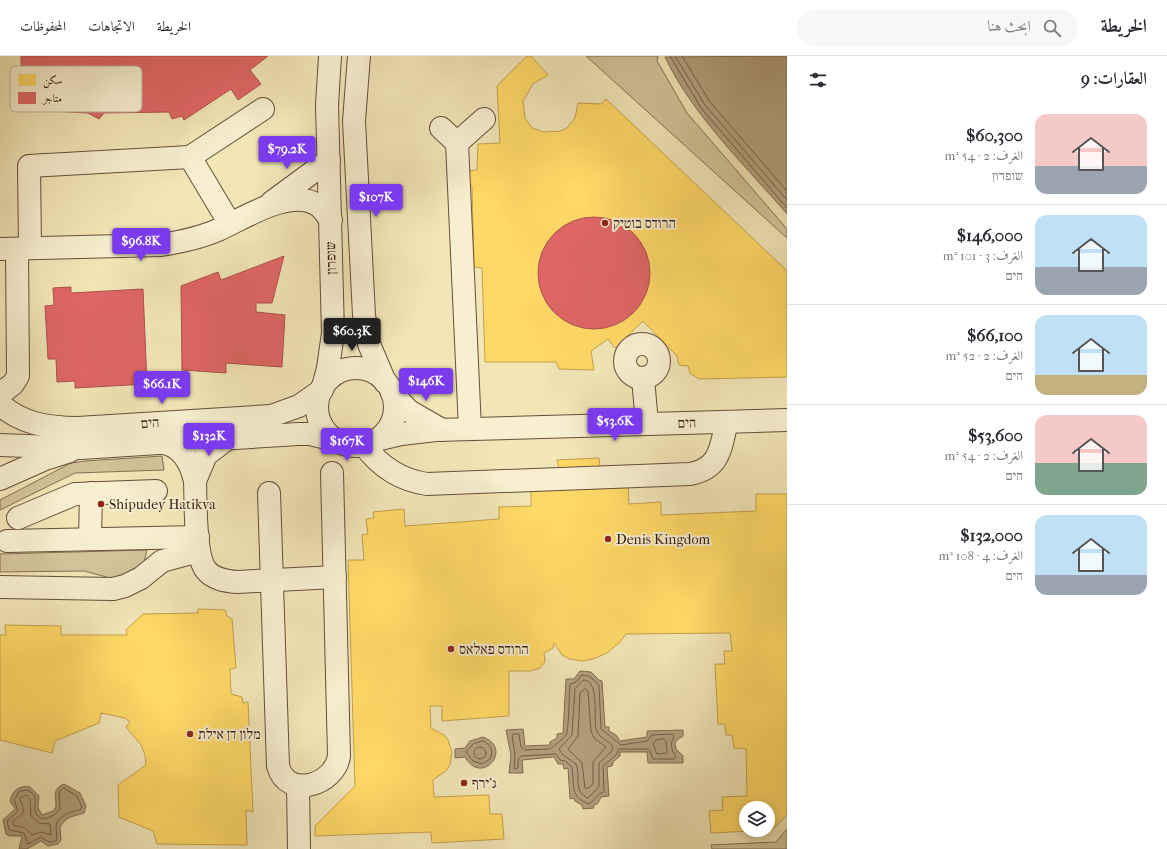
<!DOCTYPE html>
<html lang="ar">
<meta charset="utf-8">
<style>
:root{--surface:#fff;--page:#f7f7f7;--text:#2b2b33;--muted:#7c7c81;--line:#e1e1e2;--accent:#7c3aed}
body{margin:0;font-family:"IM FELL French Canon",Amiri,"Frank Ruhl Libre",serif;background:var(--page);color:var(--text);direction:rtl;height:100vh;display:flex;flex-direction:column;font-size:15px;white-space:nowrap}
*{box-sizing:border-box;margin:0}
p{font-size:13px;color:var(--muted)}
.icon{flex:none;width:22px;height:22px;fill:none;stroke:currentColor;stroke-width:2;stroke-linecap:round;stroke-linejoin:round}
.map{position:relative;flex:1;overflow:hidden;direction:ltr}
.panel{display:flex;flex-direction:column;background:var(--surface);width:380px}
.panel>*{flex:none}
.controls{position:absolute;left:739px;top:745px;display:grid;gap:8px}
.controls a{display:grid;place-items:center;width:36px;height:36px;border-radius:50%;background:var(--surface);box-shadow:0 2px 10px #0003;font-size:20px}
.price{position:absolute;translate:-50% -34px;padding:0 9px;border-radius:4px;background:var(--accent);color:#fff;font-size:13px;line-height:26px;filter:drop-shadow(0 1px 2px #0008)}
.price::after{content:'';position:absolute;left:50%;top:24px;width:12px;height:9px;margin-left:-6px;background:inherit;clip-path:polygon(0 0,100% 0,50% 100%)}
.price.current{background:#222;color:#fff}
ul{padding:0;list-style:none}
li{display:flex;align-items:center;gap:12px;height:100px;padding:0 20px}
li+li{border-top:1px solid var(--line)}
li span{display:grid;place-items:center;flex:none;width:112px;height:80px;border-radius:12px;color:#555}
li>.icon{margin-inline-start:auto}
span .icon{width:48px;height:48px;fill:#fffc;stroke-width:1}
li b{font-size:17px}
h2{display:flex;justify-content:space-between;align-items:center;height:48px;padding:0 20px;font-size:17px}
header{display:flex;align-items:center;gap:24px;box-sizing:border-box;height:56px;padding:0 20px;background:var(--surface);border-bottom:1px solid var(--line)}
header strong{font-size:19px}
nav{display:flex;gap:22px;margin-inline-start:auto;font-size:14px}
.search{width:280px;height:36px;background:var(--page);display:flex;align-items:center;gap:10px;box-sizing:border-box;padding:0 14px;border-radius:16px;color:var(--muted);font-size:15px}
main{display:flex;flex:1;min-height:0}
.map>svg:first-child{display:block}
</style>
<header>
<strong>الخريطة</strong>
<div class="search"><svg class="icon" aria-label="search" viewBox="0 0 24 24"><circle cx="10" cy="10" r="6"/><path d="M15 15l6 6"/></svg>ابحث هنا</div>
<nav><a>الخريطة</a><a>الاتجاهات</a><a>المحفوظات</a></nav>
</header>
<main>
<section class="panel">
<h2>العقارات: 9<svg class="icon" aria-label="filters" viewBox="0 0 24 24"><path d="M4 7h16M4 17h16"/><circle cx="9" cy="7" r="2"/><circle cx="15" cy="17" r="2"/></svg></h2>
<ul>
<li><span style="background:linear-gradient(#f6c9c9 65%,#9aa5b1 0)"><svg class="icon" aria-label="home" viewBox="0 0 24 24"><path d="M3 11l9-7 9 7M6 9v11h12V9"/></svg></span><div><b>$60,300</b><p>الغرف: 2 · 54 m²</p><p>שופרון</p></div></li>
<li><span style="background:linear-gradient(#bfe0f5 65%,#9aa5b1 0)"><svg class="icon" aria-label="home" viewBox="0 0 24 24"><path d="M3 11l9-7 9 7M6 9v11h12V9"/></svg></span><div><b>$146,000</b><p>الغرف: 3 · 101 m²</p><p>הים</p></div></li>
<li><span style="background:linear-gradient(#bfe0f5 75%,#c2b280 0)"><svg class="icon" aria-label="home" viewBox="0 0 24 24"><path d="M3 11l9-7 9 7M6 9v11h12V9"/></svg></span><div><b>$66,100</b><p>الغرف: 2 · 52 m²</p><p>הים</p></div></li>
<li><span style="background:linear-gradient(#f6c9c9 60%,#7fa58c 0)"><svg class="icon" aria-label="home" viewBox="0 0 24 24"><path d="M3 11l9-7 9 7M6 9v11h12V9"/></svg></span><div><b>$53,600</b><p>الغرف: 2 · 54 m²</p><p>הים</p></div></li>
<li><span style="background:linear-gradient(#bfe0f5 75%,#9aa5b1 0)"><svg class="icon" aria-label="home" viewBox="0 0 24 24"><path d="M3 11l9-7 9 7M6 9v11h12V9"/></svg></span><div><b>$132,000</b><p>الغرف: 4 · 108 m²</p><p>הים</p></div></li>
</ul>
</section>
<div class="map">
<svg width="787" height="793" viewBox="0 0 787 793">
<rect width="100%" height="100%" fill="#f2e6b7"/>
<filter id="stains"><feTurbulence type="fractalNoise" baseFrequency=".005" numOctaves="4"/><feColorMatrix values="0 0 0 0 .2 0 0 0 0 .09 0 0 0 0 .02 0 0 0 .5 -.17"/></filter>
<radialGradient id="worn" r=".72"><stop offset=".6" stop-color="#630" stop-opacity="0"/><stop offset="1" stop-color="#630" stop-opacity=".3"/></radialGradient>
<g fill="#d2c49b" stroke="#847056">
<polygon points="586,0 658,0 657,5 687,57 787,173 787,182"/>
<polygon points="162,400 164,414 75,417 0,454 0,444 71,407 85,405"/>
<polygon points="147,494 143,510 114,523 84,515 0,516 0,498"/>
<polygon points="787,773 787,793 712,793 711,789 776,786"/>
</g>
<g fill="#b2a17f" stroke="#816c53">
<path d="M787,0V158C744,108 694,61 665,1Z"/>
<polygon points="580,615 591,616 599,624 602,625 605,671 609,671 609,675 616,679 620,685 647,681 647,675 683,674 683,680 678,683 675,687 676,693 683,700 683,707 648,707 647,696 620,696 620,700 613,706 612,710 607,711 609,740 601,741 598,747 593,750 594,752 583,753 582,749 575,745 574,742 570,743 568,712 564,713 563,708 558,708 554,701 522,704 523,717 509,717 511,699 506,674 523,673 525,690 550,689 550,686 557,682 557,678 563,677 566,623 574,623"/>
<path d="M483,681C514,692 482,731 465,701L455,702V693L465,692L470,685Z"/>
<path d="M64,728L80,737L86,750L84,757C73,761 68,759 60,771L61,784L58,788L48,790L41,785L27,793H19L22,780H10L6,778L3,764L15,753L10,745C12,734 20,729 30,731L39,740L38,752L42,759L53,755L56,751C56,740 52,733 64,728Z"/>
</g>
<g fill="#ffd966" stroke="#c3a04d" fill-rule="evenodd">
<polygon points="527,0 531,0 548,19 533,28 523,45 525,62 532,72 544,76 561,75 567,72 575,62 578,47 601,48 606,43 784,212 787,216 787,321 699,323 690,317 688,310 679,309 677,300 643,265 615,292 608,283 591,295 594,314 559,313 556,306 485,306 482,212 474,211 472,130 466,130 465,115 477,114 478,88 500,87 497,30"/>
<path d="M599,402L600,411L627,409L629,448L661,446V459L756,455V438H787V759L772,774L711,777L709,755L723,754L722,741L747,740L746,693L734,692L732,679H726L725,668H718L715,608H725L724,595H732L730,577L626,578L620,586L607,597L593,603L582,605L570,603L562,599L554,587L553,592L544,597L545,606L540,612L531,615H509V660L442,665V650H430L431,672L444,679L448,684L452,696L450,709L446,715L433,724L434,741L489,739L490,758H502L504,783L432,787L431,776L315,780V770L355,730L348,504H364L362,479L368,478L366,463L374,462L373,456L404,453L405,470L499,463V451L531,450V413L559,412L557,404ZM746,752H768V774H746Z"/>
<polygon points="198,553 225,554 227,560 232,563 236,612 230,613 231,638 242,641 243,647 248,646 253,756 246,754 247,789 157,788 153,775 119,761 118,729 146,709 145,699 141,689 126,671 130,666 125,662 101,657 99,667 55,685 52,697 0,684 0,579 6,579 5,569 61,570 61,579 127,579 126,574 143,558 198,557"/>
</g>
<g fill="#e06666" stroke="#ad504d">
<polygon points="21,0 268,0 250,14 261,28 238,44 231,33 184,64 182,60 172,63 169,56 104,57 99,63 88,57 52,55 52,44 22,45"/>
<circle cx="594" cy="217" r="56"/>
<polygon points="284,200 272,247 256,247 256,256 285,259 282,311 226,307 226,317 182,314 181,230 218,216 221,224"/>
<polygon points="71,231 71,237 143,233 147,328 75,332 75,325 57,326 56,303 48,303 45,250 54,249 53,232"/>
</g>
<g fill="none" stroke-linecap="round" stroke-linejoin="round">
<g stroke="#745e48" stroke-width="1">
<polyline points="670,0 701,52 787,152"/>
<polyline points="675,0 705,49 787,144"/>
<polyline points="682,0 710,46 787,135"/>
<path d="M582,619L589,620L599,629L601,673L621,689L647,685L652,679L673,678L674,680C670,689 671,693 676,701L674,703H653L650,695L647,693H619L616,699L603,710L604,736C597,738 595,744 589,748C569,741 575,729 572,711L565,705L560,704L556,698L521,700L518,704V712L514,713L515,698L512,680L513,678H519L521,691L525,694L550,693C553,691 564,682 566,679C569,675 569,636 570,628L576,626Z"/>
<path d="M584,624C600,625 593,661 596,673C598,682 609,684 613,691L611,696L599,707V731L588,742C573,736 581,721 576,708L563,699L559,693L572,679L575,633Z"/>
<polygon points="585,633 588,635 591,675 594,682 606,691 593,706 593,728 587,733 585,732 582,707 568,693 578,680 580,637"/>
<polygon points="664,683 666,685 667,697 657,698 653,688 656,684"/>
<path d="M483,685C491,688 494,696 490,703L482,708L473,705L466,696L473,688Z"/>
<circle cx="480" cy="697" r="6"/>
<path d="M64,732L77,740L82,751L80,754C72,755 56,760 56,772C56,776 58,780 56,785L49,786L41,781L28,788L24,777L9,774L7,765L18,755L14,744L20,735L28,734C31,736 34,738 35,741C36,745 34,750 35,754C38,769 54,761 60,753L59,736Z"/>
<polygon points="26,739 30,743 31,760 39,767 50,768 51,779 41,776 32,779 25,772 13,769 13,765 23,757 23,751 20,743"/>
</g>
<g stroke="#664e3b" stroke-width="24">
<g id="minor">
<polyline points="359,0 354,65 364,259 369,288 385,326"/>
<polyline points="441,72 457,87 470,373"/>
<polyline points="457,87 484,63"/>
<polyline points="190,101 230,168"/>
<polyline points="272,146 329,104"/>
<polyline points="30,192 29,110 190,101 263,53"/>
<path d="M0,193L161,189C180,186 200,182 218,174C243,163 292,130 319,150C324,154 327,160 331,164"/>
<circle cx="642" cy="305" r="17"/>
<circle cx="356" cy="351" r="39"/>
<polyline points="643,322 647,368"/>
<polyline points="323,331 328,312 333,277 327,49 330,0"/>
<polyline points="392,337 409,355 442,374"/>
<polyline points="0,338 13,328 18,320 17,193"/>
<path d="M0,348C21,368 50,372 78,372L271,360L299,350L322,334"/>
<polyline points="376,384 401,378 436,374 787,364"/>
<path d="M163,387C182,390 191,408 195,425C196,445 194,499 206,514C213,523 225,525 237,526L335,521"/>
<polyline points="0,389 81,392 298,378 310,378 335,384"/>
<path d="M364,389C380,411 400,424 427,428L690,418C721,412 720,392 727,366"/>
<polyline points="0,423 45,403 70,395"/>
<polyline points="195,425 206,399 227,383"/>
<path d="M269,437L278,710C287,744 335,729 339,700L332,417"/>
<polyline points="18,462 75,438 156,435"/>
<polyline points="90,483 91,437"/>
<polyline points="7,485 198,481"/>
<polyline points="0,531 113,533 125,530 141,522 162,505 199,495"/>
<polyline points="298,730 299,793"/>
</g>
</g>
<use href="#minor" stroke="#f7efd0" stroke-width="22"/>
</g>
<g fill="#8f2418" stroke="#f7efd0" stroke-width="1.5">
<circle cx="605" cy="167" r="4"/>
<circle cx="101" cy="448" r="4"/>
<circle cx="608" cy="483" r="4"/>
<circle cx="451" cy="593" r="4"/>
<circle cx="190" cy="678" r="4"/>
<circle cx="464" cy="727" r="4"/>
</g>
<g text-anchor="middle" dominant-baseline="central" stroke-width="4" stroke-linejoin="round" paint-order="stroke">
<g font-size="14" fill="#371c12" stroke="#f7efd0" text-anchor="start">
<text x="613" y="167">הרודס בוטיק</text>
<text x="109" y="448">Shipudey Hatikva</text>
<text x="616" y="483">Denis Kingdom</text>
<text x="459" y="593">הרודס פאלאס</text>
<text x="198" y="678">מלון דן אילת</text>
<text x="472" y="727">ג'ירף</text>
</g>
<g font-size="14" fill="#371c12" stroke="#f7efd0">
<text transform="translate(331 202) rotate(-91)">שופרון</text>
<text transform="translate(150 367) rotate(-4)">הים</text>
<text transform="translate(687 367) rotate(-2)">הים</text>
</g>
</g>
<rect x="10" y="10" width="132" height="46" rx="6" fill="#f7efd0" stroke="#bdb097" stroke-width="1"/>
<rect x="18" y="18" width="18" height="12" fill="#ffd966"/>
<rect x="18" y="36" width="18" height="12" fill="#e06666"/>
<g font-size="11" fill="#371c12">
<text x="43" y="28">سكن</text>
<text x="43" y="46">متاجر</text>
</g>
<rect width="100%" height="100%" filter="url(#stains)"/>
<rect width="100%" height="100%" fill="url(#worn)"/>
</svg>
<div class="controls">
<a><svg class="icon" aria-label="layers" viewBox="0 0 24 24"><path d="M12 4l9 5-9 5-9-5zM3 14l9 5 9-5"/></svg></a>
</div>
<b class="price" style="left:287px;top:114px">$79.2K</b>
<b class="price" style="left:376px;top:162px">$107K</b>
<b class="price" style="left:141px;top:206px">$96.8K</b>
<b class="price current" style="left:352px;top:296px">$60.3K</b>
<b class="price" style="left:426px;top:346px">$146K</b>
<b class="price" style="left:162px;top:349px">$66.1K</b>
<b class="price" style="left:615px;top:386px">$53.6K</b>
<b class="price" style="left:209px;top:401px">$132K</b>
<b class="price" style="left:347px;top:406px">$167K</b>
</div>
</main>
